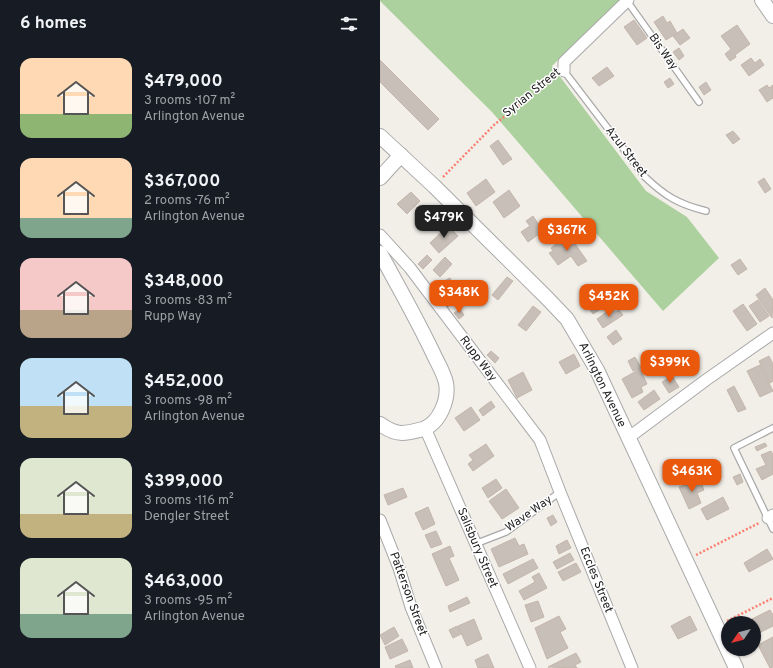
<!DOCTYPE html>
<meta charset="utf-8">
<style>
:root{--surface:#171b24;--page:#242831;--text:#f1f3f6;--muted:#9ea1a6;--accent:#ea580c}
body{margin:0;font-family:Overpass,sans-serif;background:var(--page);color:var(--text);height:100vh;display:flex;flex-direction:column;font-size:15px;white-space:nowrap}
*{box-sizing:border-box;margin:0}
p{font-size:13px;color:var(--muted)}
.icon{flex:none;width:22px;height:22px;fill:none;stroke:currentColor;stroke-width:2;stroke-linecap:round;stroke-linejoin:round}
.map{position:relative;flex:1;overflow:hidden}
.panel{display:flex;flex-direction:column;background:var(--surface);width:380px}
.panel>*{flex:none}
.needle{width:26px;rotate:235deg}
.buttons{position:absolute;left:341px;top:616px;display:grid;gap:8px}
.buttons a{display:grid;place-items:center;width:40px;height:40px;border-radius:50%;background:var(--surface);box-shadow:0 1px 3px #0004;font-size:20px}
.price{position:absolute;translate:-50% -34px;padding:0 9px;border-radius:8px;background:var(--accent);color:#fff;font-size:13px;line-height:26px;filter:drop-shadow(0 1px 2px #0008)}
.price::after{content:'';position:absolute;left:50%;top:24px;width:12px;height:9px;margin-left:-6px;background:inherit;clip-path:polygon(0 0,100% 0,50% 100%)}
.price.on{background:#222;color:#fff}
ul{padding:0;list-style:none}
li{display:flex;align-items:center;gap:12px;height:100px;padding:0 20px}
li span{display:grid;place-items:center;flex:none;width:112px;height:80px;border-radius:12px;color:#555}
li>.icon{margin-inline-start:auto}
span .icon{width:48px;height:48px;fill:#fffc;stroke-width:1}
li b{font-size:17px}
h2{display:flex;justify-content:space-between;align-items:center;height:48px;padding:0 20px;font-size:17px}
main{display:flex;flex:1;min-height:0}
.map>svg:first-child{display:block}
</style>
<main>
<section class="panel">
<h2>6 homes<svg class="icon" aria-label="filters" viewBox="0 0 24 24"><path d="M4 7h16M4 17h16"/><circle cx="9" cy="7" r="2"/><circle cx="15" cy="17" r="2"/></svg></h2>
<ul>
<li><span style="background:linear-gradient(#ffd9b3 70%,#8fb573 0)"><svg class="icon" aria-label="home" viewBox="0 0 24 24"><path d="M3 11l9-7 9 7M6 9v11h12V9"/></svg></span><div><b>$479,000</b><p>3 rooms · 107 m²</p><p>Arlington Avenue</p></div></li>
<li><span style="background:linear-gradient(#ffd9b3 75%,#7fa58c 0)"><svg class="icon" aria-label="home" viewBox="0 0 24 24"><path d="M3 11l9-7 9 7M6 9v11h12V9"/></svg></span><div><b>$367,000</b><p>2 rooms · 76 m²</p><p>Arlington Avenue</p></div></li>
<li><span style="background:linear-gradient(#f6c9c9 65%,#b9a48a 0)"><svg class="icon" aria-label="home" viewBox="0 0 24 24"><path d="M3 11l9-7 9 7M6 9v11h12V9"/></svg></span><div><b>$348,000</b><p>3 rooms · 83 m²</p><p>Rupp Way</p></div></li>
<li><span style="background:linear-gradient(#bfe0f5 60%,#c2b280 0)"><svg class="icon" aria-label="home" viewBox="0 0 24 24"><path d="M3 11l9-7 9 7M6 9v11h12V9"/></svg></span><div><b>$452,000</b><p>3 rooms · 98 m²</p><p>Arlington Avenue</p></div></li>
<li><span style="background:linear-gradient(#dfe7d0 70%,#c2b280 0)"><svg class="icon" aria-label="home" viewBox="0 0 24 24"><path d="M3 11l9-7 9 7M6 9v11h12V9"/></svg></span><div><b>$399,000</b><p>3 rooms · 116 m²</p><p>Dengler Street</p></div></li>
<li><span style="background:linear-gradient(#dfe7d0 70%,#7fa58c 0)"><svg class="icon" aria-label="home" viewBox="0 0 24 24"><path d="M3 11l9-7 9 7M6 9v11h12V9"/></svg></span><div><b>$463,000</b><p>3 rooms · 95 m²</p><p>Arlington Avenue</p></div></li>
</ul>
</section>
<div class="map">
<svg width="393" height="668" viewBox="0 0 393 668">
<rect width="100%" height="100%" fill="#f2efe9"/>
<polygon fill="#add19e" points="0,0 240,0 172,66 266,191 307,217 339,258 283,311 112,112 0,1"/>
<g fill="#c7bfb8" stroke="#c4b6ab">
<polygon points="283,16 287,23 290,21 297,33 286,40 274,22"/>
<polygon points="254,20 267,38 257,45 244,27"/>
<polygon points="357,25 370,44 355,55 356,57 350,61 345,54 351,49 341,36"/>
<polygon points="303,29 310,38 300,45 293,36"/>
<polygon points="299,48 304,56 299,60 293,52"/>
<polygon points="371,58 375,63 380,59 384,65 369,76 361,65"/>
<polygon points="0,60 59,119 48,130 0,82"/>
<polygon points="227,67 234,76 219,86 212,78"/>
<polygon points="290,78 294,84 288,88 284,82"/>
<polygon points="326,82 331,90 324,95 319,87"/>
<polygon points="387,85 389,88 393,85 393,98 387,102 379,90"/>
<polygon points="353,131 360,139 353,144 346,135"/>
<polygon points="118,140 132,159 123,165 110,146"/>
<polygon points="384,178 391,189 385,193 378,182"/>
<polygon points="106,179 115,192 96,206 87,193"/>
<polygon points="129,190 140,206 124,218 113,202"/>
<polygon points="31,192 40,201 27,214 17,204"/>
<polygon points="153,216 163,231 148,242 141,232 150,226 146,221"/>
<polygon points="68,226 78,236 59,253 50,243"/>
<polygon points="189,235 207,261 198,266 191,256 178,265 169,253 173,251 171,248"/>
<polygon points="47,255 52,260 43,269 38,264"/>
<polygon points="65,257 72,264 60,277 53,270"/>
<polygon points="360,259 367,269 358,275 351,265"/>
<polygon points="127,277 133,281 118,300 112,295"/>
<polygon points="70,278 81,299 67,307 56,285"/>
<polygon points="385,288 393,300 392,318 376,295"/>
<polygon points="219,294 227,305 213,314 206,304"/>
<polygon points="378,300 389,316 380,322 369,306"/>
<polygon points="363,304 377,324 367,331 353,311"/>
<polygon points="153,306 161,312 146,331 138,325"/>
<polygon points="232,308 235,312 239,310 243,315 223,328 217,319"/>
<polygon points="80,309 84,315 79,319 74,313"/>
<polygon points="236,330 242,339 233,345 227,337"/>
<polygon points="111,351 119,358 115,363 107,355"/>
<polygon points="194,354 200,366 186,374 179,362"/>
<polygon points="389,356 393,364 393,381 390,383 379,361"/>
<polygon points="255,357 261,368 253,371 248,361"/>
<polygon points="380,365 393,391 380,397 367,371"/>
<polygon points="260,369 267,384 261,387 263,392 252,398 242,379"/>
<polygon points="143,372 152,390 137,398 128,380"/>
<polygon points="292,376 299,387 289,393 282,382"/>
<polygon points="354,386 366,409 358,412 347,390"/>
<polygon points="274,390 280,399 264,410 258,402"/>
<polygon points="111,401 115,407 103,416 99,410"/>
<polygon points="91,407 100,420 84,431 75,418"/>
<polygon points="385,443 387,446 377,451 375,447"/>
<polygon points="106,444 114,456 93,471 88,464 93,460 89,455"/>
<polygon points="391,451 393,455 393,474 382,480 376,469 386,465 381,455"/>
<polygon points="360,474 363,482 357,485 353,477"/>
<polygon points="116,479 122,488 108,498 102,488"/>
<polygon points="320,480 324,490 317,493 321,503 309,509 299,487"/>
<polygon points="23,488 27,497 8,505 4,495"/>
<polygon points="126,489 139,508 122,519 109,501"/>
<polygon points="343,497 349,509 327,520 321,509"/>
<polygon points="48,507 55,524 43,530 35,513"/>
<polygon points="173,515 177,522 171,526 167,518"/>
<polygon points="56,531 62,544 51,548 45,535"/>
<polygon points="135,538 139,546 144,544 148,554 119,567 111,549"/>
<polygon points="187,540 191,548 179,554 176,546"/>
<polygon points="70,546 74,556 69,558 79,580 66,586 52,554"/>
<polygon points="387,549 393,559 369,572 364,563"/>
<polygon points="190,553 194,560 177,569 173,562"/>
<polygon points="153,559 158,568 128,584 123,574"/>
<polygon points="196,563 201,572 183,581 178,572"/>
<polygon points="159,573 167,588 144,600 139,591 155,582 152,577"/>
<polygon points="87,597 90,603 70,612 68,606"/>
<polygon points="158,601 164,617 151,622 145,605"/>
<polygon points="390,610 393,615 393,626 379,633 372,619"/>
<polygon points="179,616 186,629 180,632 188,648 167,659 155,628"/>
<polygon points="310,616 317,630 298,639 291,626"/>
<polygon points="94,619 102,639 87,646 78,626"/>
<polygon points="77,626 81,634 73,638 69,630"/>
<polygon points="14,627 19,636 5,645 0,635"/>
<polygon points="393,637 393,667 390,668 378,645"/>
<polygon points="22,639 28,651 10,659 5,647"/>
<polygon points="196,653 201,662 195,665 197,668 168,667"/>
<polygon points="108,654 114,668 98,668 95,660"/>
<polygon points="30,660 33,668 16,668 15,666"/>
</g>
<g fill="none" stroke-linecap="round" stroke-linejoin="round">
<g stroke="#a9a9a9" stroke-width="8">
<g id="service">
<polyline points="247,1 319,102"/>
<path d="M184,71L265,177C285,196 298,204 326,211"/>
<polyline points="393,428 354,448 393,529"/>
<polyline points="95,544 126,532 180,492"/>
</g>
</g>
<g stroke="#a9a9a9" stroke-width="13">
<g id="minor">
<polyline points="184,71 184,62 248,0"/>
<polyline points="0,235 30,268 160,440 180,492 252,668"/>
<polyline points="45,428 150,668"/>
<polyline points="248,438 326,380 393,333"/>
<polyline points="388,518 393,515"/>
<polyline points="0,520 19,568 31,607 56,668"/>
</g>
</g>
<g stroke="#a9a9a9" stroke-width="16">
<g id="tertiary">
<polyline points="382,0 393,16"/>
<polyline points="0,136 54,186 167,298 187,319 217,370 356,668"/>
<polyline points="0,178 21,155"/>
<path d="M0,253C18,286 37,319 53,353C57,362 64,373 66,383C69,399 60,423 43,429C24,434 17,436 0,424"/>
</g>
</g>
<g stroke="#fa8072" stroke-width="2.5" stroke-dasharray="2 2" stroke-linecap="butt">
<polyline points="63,177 115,124 175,77"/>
<polyline points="316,555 379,523"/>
<polyline points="347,621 393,598"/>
</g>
<use href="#service" stroke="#fff" stroke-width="5.5"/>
<use href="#minor" stroke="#fff" stroke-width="11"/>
<use href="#tertiary" stroke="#fff" stroke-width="14"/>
</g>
<g text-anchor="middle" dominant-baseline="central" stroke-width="3" stroke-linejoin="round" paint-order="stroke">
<g font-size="12" fill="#222" stroke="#fff">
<text transform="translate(283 52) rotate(55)">Bis Way</text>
<text transform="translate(152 93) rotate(-39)">Syrian Street</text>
<text transform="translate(246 152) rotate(52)">Azul Street</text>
<text transform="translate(98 359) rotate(53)">Rupp Way</text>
<text transform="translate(222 385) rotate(64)">Arlington Avenue</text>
<text transform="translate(149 514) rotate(-35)">Wave Way</text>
<text transform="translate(97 548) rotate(67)">Salisbury Street</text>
<text transform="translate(216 580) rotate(68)">Eccles Street</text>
<text transform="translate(28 594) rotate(70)">Patterson Street</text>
</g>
</g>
</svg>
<div class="buttons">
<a><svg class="needle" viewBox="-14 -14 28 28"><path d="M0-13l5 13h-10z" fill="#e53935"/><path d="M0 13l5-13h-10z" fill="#9ea1a6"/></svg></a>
</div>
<b class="price on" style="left:64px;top:239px">$479K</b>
<b class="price" style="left:187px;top:252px">$367K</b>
<b class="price" style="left:79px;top:314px">$348K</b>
<b class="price" style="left:229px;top:318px">$452K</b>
<b class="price" style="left:290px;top:384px">$399K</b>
<b class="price" style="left:312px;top:493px">$463K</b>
</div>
</main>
